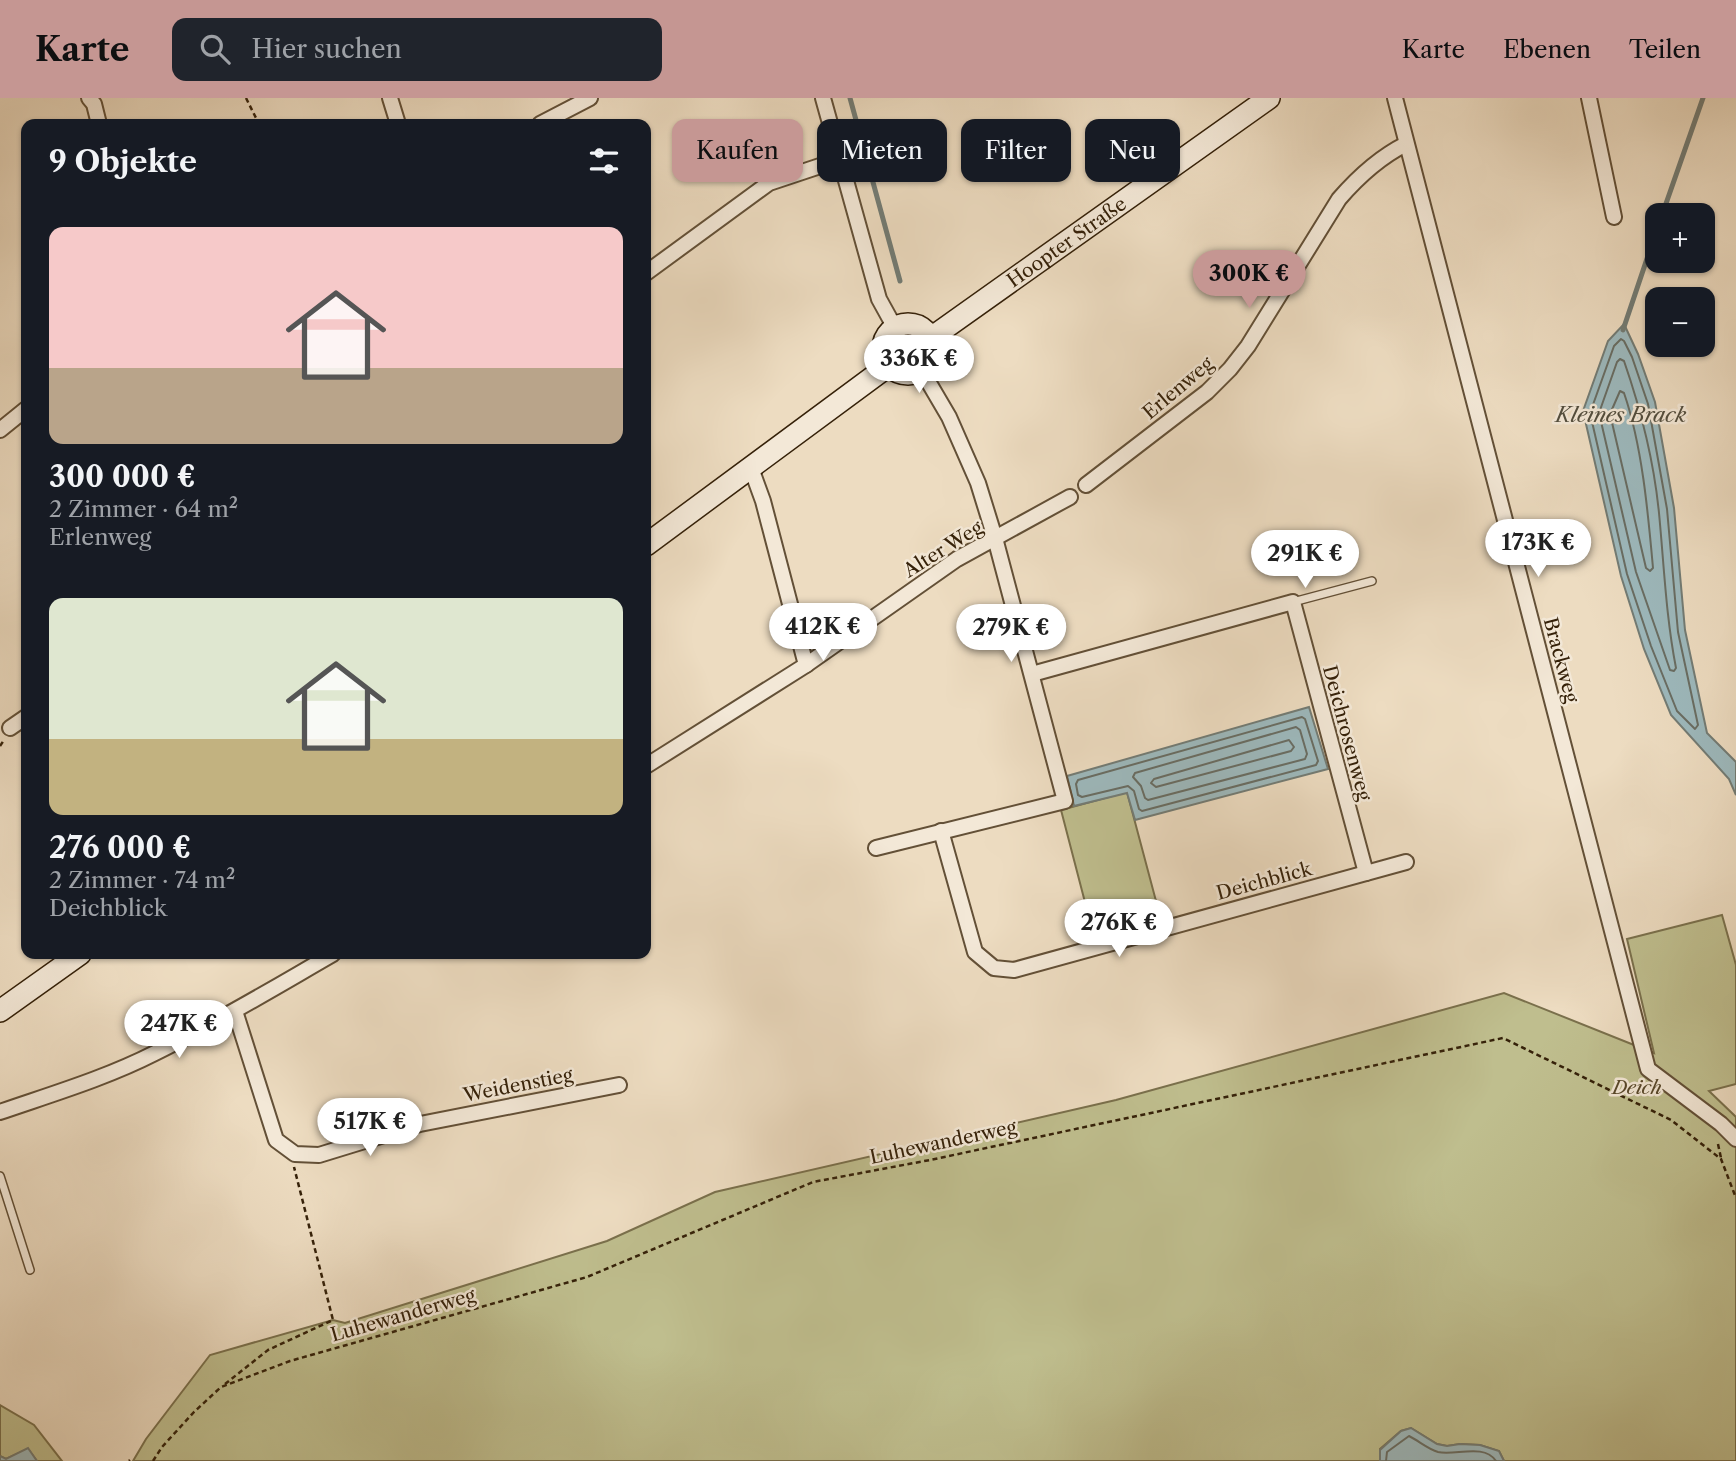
<!DOCTYPE html>
<html lang="de">
<meta charset="utf-8">
<style>
:root{--surface:#171b24;--page:#20242c;--text:#f1f3f6;--muted:#9ea1a6;--accent:#c59692}
body{margin:0;font-family:"Libre Caslon Text",serif;background:var(--page);color:var(--text);height:100vh;display:flex;flex-direction:column;font-size:26px;white-space:nowrap}
*{box-sizing:border-box;margin:0}
p{font-size:23px;color:var(--muted)}
.icon{flex:none;width:38px;height:38px;fill:none;stroke:currentColor;stroke-width:2;stroke-linecap:round;stroke-linejoin:round}
.map{position:relative;flex:1;overflow:hidden}
.panel{position:absolute;left:21px;top:21px;width:630px;height:840px;display:flex;flex-direction:column;background:var(--surface);border-radius:14px;box-shadow:0 2px 5px #0004}
.panel>*{flex:none}
.guide{position:absolute;left:672px;top:21px;width:665px;height:63px;display:flex;gap:14px}
.controls{position:absolute;left:1645px;top:105px;display:grid;gap:14px}
.controls a{display:grid;place-items:center;width:70px;height:70px;border-radius:14px;background:var(--surface);box-shadow:0 2px 5px #0004;font-size:35px}
.price{position:absolute;translate:-50% -60px;padding:0 16px;border-radius:24px;background:#fff;color:#222;font-size:23px;line-height:46px;filter:drop-shadow(0 2px 4px #0008)}
.price::after{content:'';position:absolute;left:50%;top:42px;width:21px;height:16px;margin-left:-10px;background:inherit;clip-path:polygon(0 0,100% 0,50% 100%)}
.price.current{background:var(--accent);color:#111}
ul{padding:0;list-style:none}
li{display:grid;align-content:center;gap:14px;height:371px;padding:0 28px}
li span{display:grid;place-items:center;height:217px;border-radius:14px;color:#555}
li>.icon{margin-inline-start:auto}
span .icon{width:126px;height:126px;fill:#fffc;stroke-width:1}
li b{font-size:30px}
h2{display:flex;justify-content:space-between;align-items:center;height:84px;padding:0 28px;font-size:30px}
.tag{padding:0 24px;border-radius:14px;background:var(--surface);box-shadow:0 2px 5px #0004;font-size:24px;line-height:63px}
.tag.current{background:var(--accent);color:#111}
header{display:flex;align-items:center;gap:42px;box-sizing:border-box;height:98px;padding:0 35px;background:var(--accent);color:#111}
header strong{font-size:33px}
nav{display:flex;gap:38px;margin-inline-start:auto;font-size:24px}
.search{width:490px;height:63px;background:var(--page);display:flex;align-items:center;gap:18px;box-sizing:border-box;padding:0 24px;border-radius:14px;color:var(--muted);font-size:26px}
.map>svg:first-child{display:block}
</style>
<header>
<strong>Karte</strong>
<div class="search"><svg class="icon" aria-label="search" viewBox="0 0 24 24"><circle cx="10" cy="10" r="6"/><path d="M15 15l6 6"/></svg>Hier suchen</div>
<nav><a>Karte</a><a>Ebenen</a><a>Teilen</a></nav>
</header>
<div class="map">
<svg width="1736" height="1363" viewBox="0 0 1736 1363">
<rect width="100%" height="100%" fill="#eddcc1"/>
<filter id="stains"><feTurbulence type="fractalNoise" baseFrequency=".00286" numOctaves="4"/><feColorMatrix values="0 0 0 0 .2 0 0 0 0 .09 0 0 0 0 .02 0 0 0 .5 -.17"/></filter>
<radialGradient id="worn" r=".72"><stop offset=".6" stop-color="#630" stop-opacity="0"/><stop offset="1" stop-color="#630" stop-opacity=".3"/></radialGradient>
<g fill="#bfbe8e" stroke="#7a704c" stroke-width="2">
<polygon points="1127,694 1160,818 1093,835 1061,712"/>
<polygon points="1722,817 1736,867 1736,986 1709,993 1736,1019 1736,1363 1504,1363 1499,1353 1480,1347 1460,1346 1447,1348 1437,1346 1411,1330 1401,1333 1380,1351 1380,1363 133,1363 146,1341 210,1257 333,1222 345,1225 607,1143 715,1094 1116,1002 1504,895 1654,955 1627,841"/>
<polygon points="0,1307 34,1327 62,1363 37,1363 28,1351 6,1361 0,1358"/>
</g>
<g fill="#9db9bd" stroke="#737c75" stroke-width="2">
<polygon points="1624,226 1638,256 1655,304 1674,410 1685,532 1707,635 1736,664 1736,697 1729,681 1671,617 1644,551 1621,478 1583,313 1608,243"/>
<polygon points="1309,609 1328,671 1135,722 1127,695 1074,708 1067,678"/>
<polygon points="1411,1330 1437,1346 1447,1348 1460,1346 1480,1347 1499,1353 1504,1363 1380,1363 1380,1352 1401,1333"/>
<polygon points="28,1350 37,1363 0,1363 0,1358 6,1361"/>
</g>
<g fill="none" stroke-linecap="round" stroke-linejoin="round">
<g stroke="#696d63" stroke-width="2">
<polygon points="1621,241 1624,243 1632,259 1648,306 1667,411 1678,534 1698,627 1695,631 1677,613 1651,548 1627,476 1590,315 1614,248"/>
<path d="M1620,261L1624,263C1641,312 1654,364 1659,415C1664,467 1666,519 1676,570L1674,573L1670,572L1636,474L1599,315L1617,264Z"/>
<path d="M1620,293L1624,295C1642,347 1648,414 1653,470L1650,473L1646,470L1610,316Z"/>
<polygon points="1302,619 1305,621 1318,663 1316,667 1142,713 1139,711 1134,693 1128,688 1082,699 1078,697 1076,686 1078,682"/>
<polygon points="1296,629 1300,632 1307,656 1305,661 1148,702 1145,700 1141,688 1133,679 1135,675"/>
<polygon points="1289,642 1294,649 1291,653 1156,689 1151,685 1154,681"/>
<path d="M1386,1363L1387,1354L1409,1338C1419,1343 1428,1351 1438,1354C1455,1358 1484,1345 1496,1363"/>
</g>
<g stroke="#737c75" stroke-width="5">
<polyline points="850,0 900,183"/>
<polyline points="1662,117 1703,0"/>
<polyline points="1623,232 1657,131"/>
</g>
<g stroke="#635037" stroke-width="10">
<g id="lane">
<polyline points="1293,504 1372,483"/>
<polyline points="0,1078 30,1172"/>
</g>
</g>
<g stroke="#635037" stroke-width="18">
<g id="street">
<polyline points="89,0 94,6 99,26"/>
<polyline points="390,0 398,26"/>
<polyline points="823,0 879,201 895,230"/>
<polyline points="1395,0 1648,971 1721,1026 1736,1041"/>
<polyline points="1589,0 1614,119"/>
<polyline points="540,26 590,0"/>
<polyline points="646,175 769,85 841,61"/>
<polyline points="0,332 26,311"/>
<path d="M1086,387L1207,294L1230,271L1248,248L1339,101C1358,79 1380,59 1406,46"/>
<polyline points="806,567 957,461 1070,399"/>
<polyline points="1032,576 1293,504 1366,775"/>
<polyline points="10,630 26,619"/>
<polyline points="646,668 806,567 763,403 751,370"/>
<polyline points="941,733 975,854 994,870 1014,872 1406,764"/>
<polyline points="876,750 1065,703 995,440 978,385 949,319 922,273"/>
<polyline points="235,913 276,1042 295,1056 319,1057 420,1026 619,987"/>
<path d="M0,1014C52,996 106,980 155,955C216,925 274,890 333,856"/>
</g>
</g>
<g stroke="#352109" stroke-width="24">
<g id="secondary">
<circle cx="908" cy="251" r="25"/>
<path id="s1" d="M931,240L1269,0"/>
<polyline points="646,447 888,268"/>
<polyline points="0,913 80,856"/>
</g>
</g>
<g stroke="#352109" stroke-width="2.5" stroke-dasharray="5 3.5" stroke-linecap="butt">
<polyline points="246,0 259,26"/>
<polyline points="0,648 4,642"/>
<polyline points="1718,1046 1721,1060"/>
<polyline points="225,1286 268,1252 333,1222 294,1069"/>
<polyline points="129,1363 130,1362"/>
<polyline points="153,1363 162,1349 194,1314 221,1289 290,1263 587,1179 813,1084 930,1062 1503,940 1671,1022 1721,1061 1736,1100"/>
</g>
<use href="#lane" stroke="#f3e8d7" stroke-width="7"/>
<use href="#street" stroke="#f3e8d7" stroke-width="14"/>
<use href="#secondary" stroke="#f3e8d7" stroke-width="21"/>
</g>
<g text-anchor="middle" dominant-baseline="central" stroke-width="5" stroke-linejoin="round" paint-order="stroke">
<g font-size="19" fill="#352109" stroke="#f3e8d7">
<text stroke="none"><textPath href="#s1" startOffset="166">Hoopter Straße</textPath></text>
<text transform="translate(1178 290) rotate(-40)">Erlenweg</text>
<text transform="translate(943 451) rotate(-32)">Alter Weg</text>
<text transform="translate(1561 562) rotate(75)">Brackweg</text>
<text transform="translate(1347 635) rotate(75)">Deichrosenweg</text>
<text transform="translate(1264 783) rotate(-15)">Deichblick</text>
<text transform="translate(518 987) rotate(-11)">Weidenstieg</text>
<text transform="translate(943 1044) rotate(-12)">Luhewanderweg</text>
<text transform="translate(403 1217) rotate(-16)">Luhewanderweg</text>
</g>
<g font-size="19" font-style="italic" fill="#58482a" stroke="#f3e8d7">
<text x="1637" y="989">Deich</text>
</g>
<g font-size="21" font-style="italic" fill="#544f3f" stroke="#f3e8d7">
<text x="1621" y="316">Kleines Brack</text>
</g>
</g>
<rect width="100%" height="100%" filter="url(#stains)"/>
<rect width="100%" height="100%" fill="url(#worn)"/>
</svg>
<div class="controls">
<a>+</a>
<a>−</a>
</div>
<b class="price current" style="left:1249px;top:212px">300K €</b>
<b class="price" style="left:919px;top:297px">336K €</b>
<b class="price" style="left:1538px;top:481px">173K €</b>
<b class="price" style="left:1305px;top:492px">291K €</b>
<b class="price" style="left:823px;top:565px">412K €</b>
<b class="price" style="left:1011px;top:566px">279K €</b>
<b class="price" style="left:1119px;top:861px">276K €</b>
<b class="price" style="left:179px;top:962px">247K €</b>
<b class="price" style="left:370px;top:1060px">517K €</b>
<div class="guide">
<a class="tag current">Kaufen</a>
<a class="tag">Mieten</a>
<a class="tag">Filter</a>
<a class="tag">Neu</a>
</div>
<section class="panel">
<h2>9 Objekte<svg class="icon" aria-label="filters" viewBox="0 0 24 24"><path d="M4 7h16M4 17h16"/><circle cx="9" cy="7" r="2"/><circle cx="15" cy="17" r="2"/></svg></h2>
<ul>
<li><span style="background:linear-gradient(#f6c9c9 65%,#b9a48a 0)"><svg class="icon" aria-label="home" viewBox="0 0 24 24"><path d="M3 11l9-7 9 7M6 9v11h12V9"/></svg></span><div><b>300 000 €</b><p>2 Zimmer · 64 m²</p><p>Erlenweg</p></div></li>
<li><span style="background:linear-gradient(#dfe7d0 65%,#c2b280 0)"><svg class="icon" aria-label="home" viewBox="0 0 24 24"><path d="M3 11l9-7 9 7M6 9v11h12V9"/></svg></span><div><b>276 000 €</b><p>2 Zimmer · 74 m²</p><p>Deichblick</p></div></li>
</ul>
</section>
</div>
